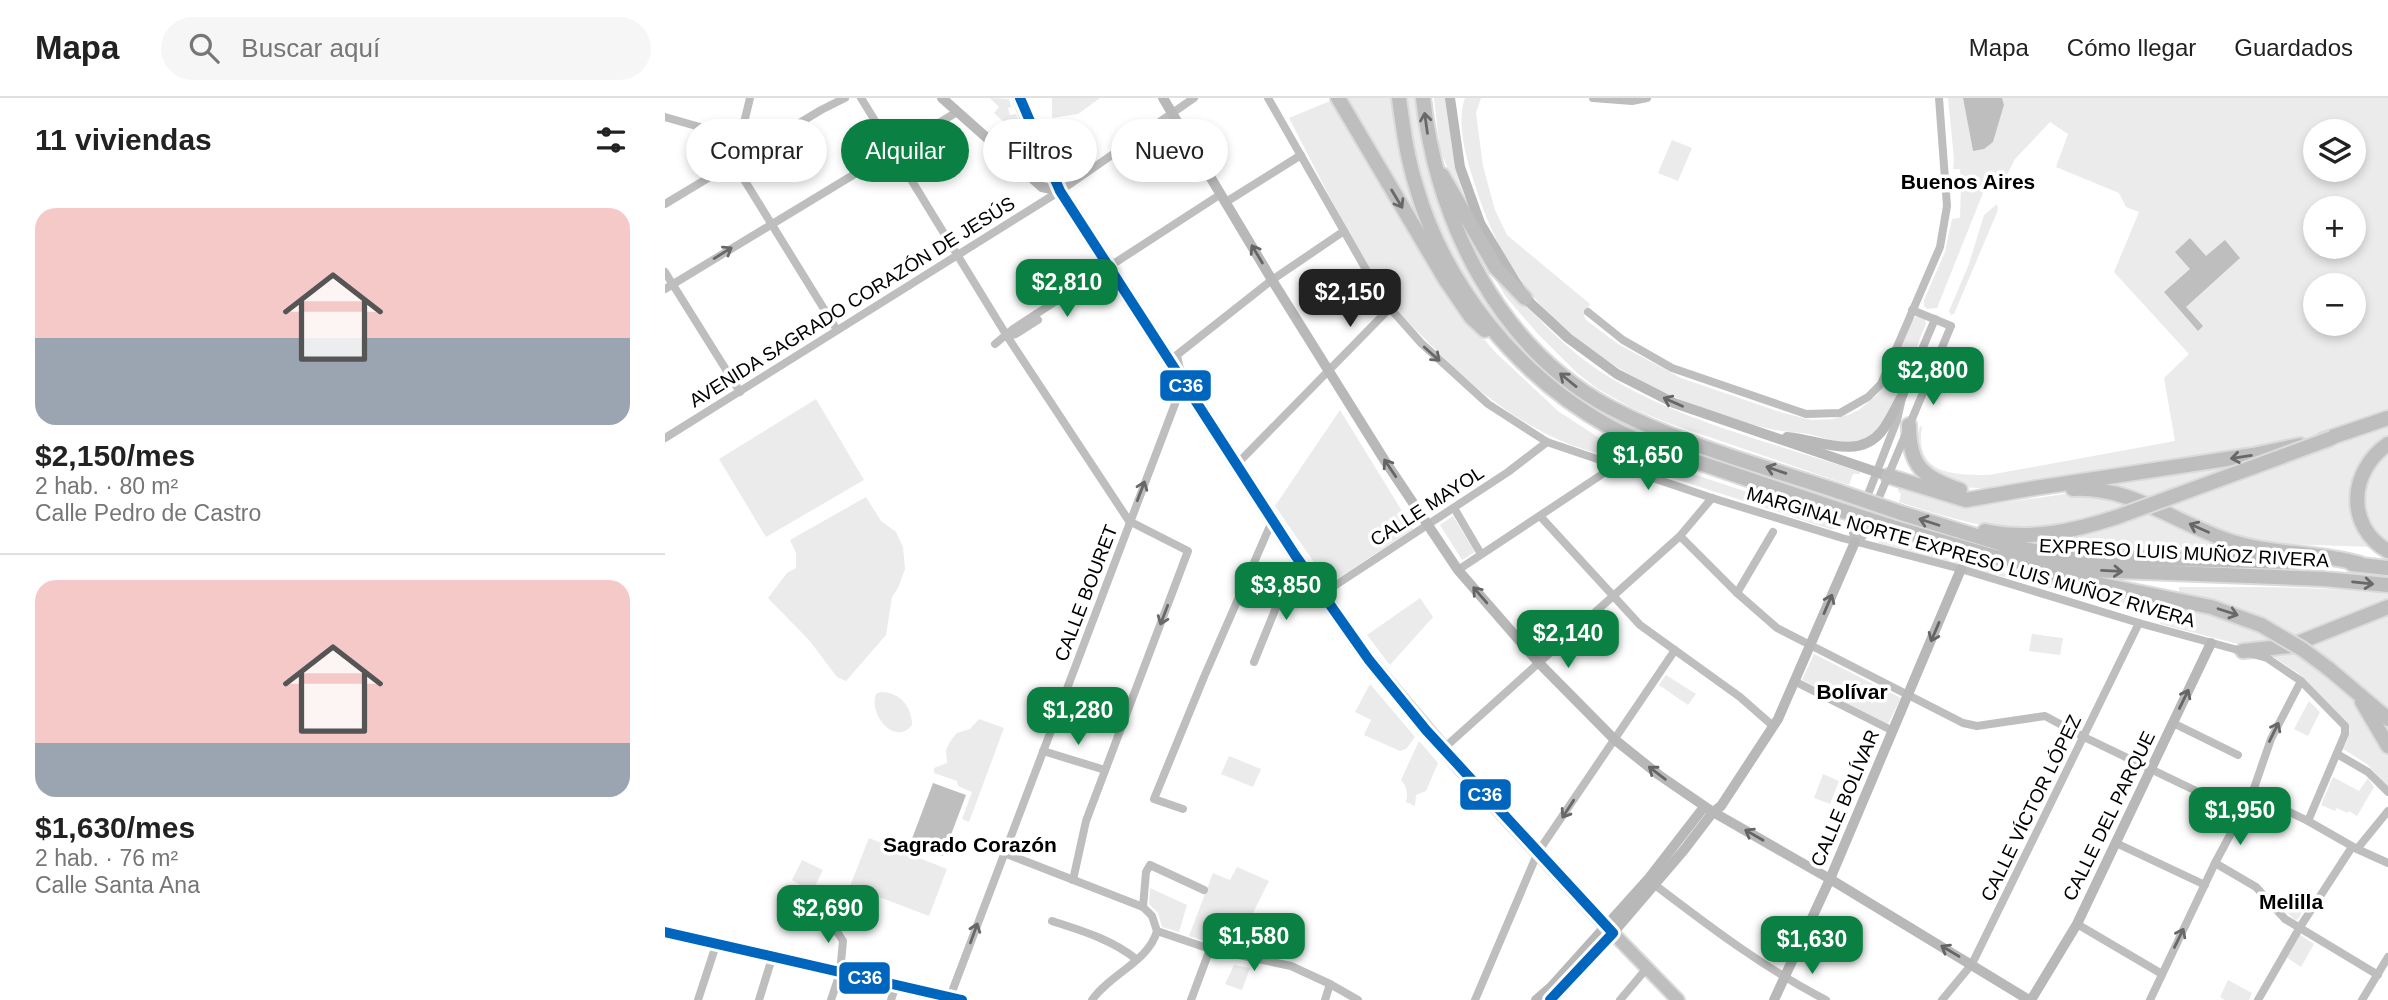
<!DOCTYPE html>
<html lang="es">
<meta charset="utf-8">
<style>
:root{--surface:#fff;--page:#f6f6f6;--text:#222;--muted:#767676;--line:#e0e0e0;--accent:#0b8043}
body{margin:0;font-family:Arial,sans-serif;background:var(--page);color:var(--text);height:100vh;display:flex;flex-direction:column;font-size:26px;white-space:nowrap}
*{box-sizing:border-box;margin:0}
p{font-size:23px;color:var(--muted)}
.icon{flex:none;width:38px;height:38px;fill:none;stroke:currentColor;stroke-width:2;stroke-linecap:round;stroke-linejoin:round}
.map{position:relative;flex:1;overflow:hidden}
.sheet{display:flex;flex-direction:column;background:var(--surface);width:665px}
.sheet>*{flex:none}
.guide{position:absolute;left:21px;top:21px;width:665px;height:63px;display:flex;gap:14px}
.buttons{position:absolute;left:1638px;top:21px;display:grid;gap:14px}
.buttons a{display:grid;place-items:center;width:63px;height:63px;border-radius:50%;background:var(--surface);box-shadow:0 4px 10px #0003;font-size:35px}
.price{position:absolute;translate:-50% -60px;padding:0 16px;border-radius:14px;background:var(--accent);color:#fff;font-size:23px;line-height:46px;filter:drop-shadow(0 2px 4px #0008)}
.price::after{content:'';position:absolute;left:50%;top:42px;width:21px;height:16px;margin-left:-10px;background:inherit;clip-path:polygon(0 0,100% 0,50% 100%)}
.price.selected{background:#222;color:#fff}
ul{padding:0;list-style:none}
li{display:grid;align-content:center;gap:14px;height:371px;padding:0 35px}
li+li{border-top:2px solid var(--line)}
li span{display:grid;place-items:center;height:217px;border-radius:21px;color:#555}
li>.icon{margin-inline-start:auto}
span .icon{width:126px;height:126px;fill:#fffc;stroke-width:1}
li b{font-size:30px}
h2{display:flex;justify-content:space-between;align-items:center;height:84px;padding:0 35px;font-size:30px}
.tag{padding:0 24px;border-radius:32px;background:var(--surface);box-shadow:0 4px 10px #0003;font-size:24px;line-height:63px}
.tag.selected{background:var(--accent);color:#fff}
header{display:flex;align-items:center;gap:42px;box-sizing:border-box;height:98px;padding:0 35px;background:var(--surface);border-bottom:2px solid var(--line)}
header strong{font-size:33px}
nav{display:flex;gap:38px;margin-inline-start:auto;font-size:24px}
.search{width:490px;height:63px;background:var(--page);display:flex;align-items:center;gap:18px;box-sizing:border-box;padding:0 24px;border-radius:38px;color:var(--muted);font-size:26px}
main{display:flex;flex:1;min-height:0}
.map>svg:first-child{display:block}
</style>
<header>
<strong>Mapa</strong>
<div class="search"><svg class="icon" aria-label="search" viewBox="0 0 24 24"><circle cx="10" cy="10" r="6"/><path d="M15 15l6 6"/></svg>Buscar aquí</div>
<nav><a>Mapa</a><a>Cómo llegar</a><a>Guardados</a></nav>
</header>
<main>
<section class="sheet">
<h2>11 viviendas<svg class="icon" aria-label="filters" viewBox="0 0 24 24"><path d="M4 7h16M4 17h16"/><circle cx="9" cy="7" r="2"/><circle cx="15" cy="17" r="2"/></svg></h2>
<ul>
<li><span style="background:linear-gradient(#f6c9c9 60%,#9aa5b1 0)"><svg class="icon" aria-label="home" viewBox="0 0 24 24"><path d="M3 11l9-7 9 7M6 9v11h12V9"/></svg></span><div><b>$2,150/mes</b><p>2 hab. · 80 m²</p><p>Calle Pedro de Castro</p></div></li>
<li><span style="background:linear-gradient(#f6c9c9 75%,#9aa5b1 0)"><svg class="icon" aria-label="home" viewBox="0 0 24 24"><path d="M3 11l9-7 9 7M6 9v11h12V9"/></svg></span><div><b>$1,630/mes</b><p>2 hab. · 76 m²</p><p>Calle Santa Ana</p></div></li>
</ul>
</section>
<div class="map">
<svg width="1723" height="902" viewBox="0 0 1723 902">
<rect width="100%" height="100%" fill="#fff"/>
<g fill="#ebebeb" fill-rule="evenodd">
<polygon points="325,0 344,1 346,9 343,10 345,17 351,16 377,72 375,74 362,54 358,57 350,49 353,45 350,42 353,37 329,15 334,9"/>
<polygon points="387,0 435,0 413,16 387,20"/>
<path d="M681,0H728C734,56 746,102 770,153Z"/>
<path d="M742,0H750L757,51L768,85L790,147L807,178L902,290L924,305L986,337L985,340C959,332 932,315 910,299C900,292 889,285 879,277C870,269 862,259 853,250C789,183 748,92 742,0Z"/>
<polygon points="769,0 782,0 787,50 800,101 796,102 775,52"/>
<path d="M800,0H816L811,15L818,68L830,112L842,137L925,206L919,218L921,222L953,246L1016,280L1118,315L1147,322L1167,321L1183,317L1194,312L1212,297L1221,284L1248,221L1252,218L1260,221L1261,226C1251,250 1226,320 1208,335C1187,352 1166,341 1143,336C1131,334 1118,334 1106,331C1014,309 914,262 856,183C837,157 822,124 812,93C803,66 790,28 800,0Z"/>
<path d="M1283,0H1298L1308,52L1328,44L1339,7L1337,0H1723V313L1651,338L1597,350L1336,392L1299,389L1275,382L1253,354L1251,343L1255,328L1257,329C1249,377 1289,377 1324,377L1510,343L1499,280L1524,256L1449,174L1474,114L1461,109L1454,95L1391,69L1403,36L1385,24L1350,61L1338,85L1324,80L1272,210L1262,211L1259,208V202L1280,154L1287,121L1295,120L1296,85L1295,71H1288L1289,61ZM1650,33H1689V72H1650ZM1650,110H1689V149H1650ZM1650,187H1689V226H1650Z"/>
<path d="M665,3L807,227L830,254L893,313L942,345L967,356L1179,426L1176,430L1165,431L906,347C851,325 805,288 764,245C751,232 736,218 725,202C686,145 656,81 624,20Z"/>
<polygon points="1007,42 1027,50 1013,83 993,75"/>
<polygon points="1332,106 1333,112 1289,216 1286,217 1284,213 1304,166 1319,117"/>
<path d="M825,172C856,200 881,232 914,258C991,319 1102,342 1195,374V376H1188L1184,387L1003,325L967,310L933,291L912,275L874,237L841,199Z"/>
<polygon points="151,301 199,382 101,439 54,361"/>
<polygon points="675,312 748,431 664,486 610,408"/>
<polygon points="1723,326 1723,444 1716,438 1701,418 1708,449 1588,445 1497,409"/>
<polygon points="1577,365 1484,402 1431,387"/>
<path d="M1233,388L1298,407H1322L1414,394L1469,405C1447,413 1425,424 1403,429C1346,440 1287,421 1234,404L1236,396L1233,393Z"/>
<polygon points="201,399 216,423 231,434 238,449 240,471 233,490 227,499 221,537 181,583 172,579 144,542 103,500 122,475 131,470 131,455 125,442"/>
<polygon points="1486,413 1559,449 1459,451 1375,447 1375,440"/>
<polygon points="788,418 810,454 797,462 775,427"/>
<path d="M1219,439C1295,470 1382,484 1462,499C1515,510 1568,517 1615,545L1573,546L1495,526L1496,517L1302,470L1213,445Z"/>
<path d="M1514,489C1584,489 1654,488 1723,496V504L1633,540C1594,516 1559,506 1514,496Z"/>
<polygon points="755,500 768,519 725,567 702,537"/>
<polygon points="1723,512 1723,613 1667,563 1643,547"/>
<polygon points="1367,536 1398,540 1395,557 1364,553"/>
<path d="M1625,552L1657,573L1683,595L1700,618L1723,655V689L1702,666L1678,651C1682,643 1688,633 1682,625L1633,575L1605,557Z"/>
<polygon points="1149,556 1236,600 1223,626 1137,582"/>
<polygon points="1001,577 1031,596 1023,607 994,587"/>
<polygon points="705,586 750,639 741,651 735,653 699,637 706,622 690,614"/>
<path d="M216,594C235,594 247,609 247,627C230,649 203,616 211,596Z"/>
<polygon points="1644,603 1655,614 1643,638 1629,631"/>
<polygon points="314,621 339,630 304,724 297,721 307,694 293,688 292,683 269,675 269,670 282,665 281,652 286,642 292,635 305,631"/>
<path d="M754,643L773,665L761,693L751,697L750,708L741,704C743,695 742,689 736,682Z"/>
<polygon points="564,658 596,671 588,689 556,676"/>
<polygon points="1158,676 1174,683 1165,706 1149,700"/>
<polygon points="1668,679 1694,693 1703,680 1709,689 1692,718 1684,713 1682,715 1672,710 1670,713 1656,707"/>
<polygon points="204,740 282,771 264,818 185,788"/>
<polygon points="137,762 158,772 147,794 127,782"/>
<polygon points="572,769 604,783 569,852 524,838 548,775 565,782"/>
<polygon points="485,790 522,807 514,834 497,829 493,815 484,806"/>
<polygon points="1625,792 1645,801 1633,821 1630,822 1615,807"/>
<polygon points="1634,836 1649,846 1636,869 1621,859"/>
<polygon points="569,867 585,870 577,892 560,886"/>
<polygon points="1563,882 1587,895 1584,902 1560,902 1555,899"/>
</g>
<g fill="#bebebe">
<polygon points="1298,0 1337,0 1339,7 1328,44 1319,51 1308,53"/>
<polygon points="1525,140 1541,158 1560,142 1575,160 1521,209 1538,228 1533,233 1499,194 1525,171 1510,154"/>
<polygon points="268,685 301,697 278,758 245,746"/>
</g>
<g fill="none" stroke-linecap="round" stroke-linejoin="round">
<g stroke="#dbdbdb" stroke-width="16">
<polyline id="primary" points="355,0 365,27 395,93 630,457 704,562 795,670 941,828 1013,902"/>
</g>
<g stroke="#dbdbdb" stroke-width="18">
<g id="highway">
<polyline points="673,0 780,181 806,219 820,232"/>
<path d="M734,0C738,30 742,59 751,88C780,189 854,279 945,329C976,346 1011,357 1044,368C1086,382 1127,396 1169,410"/>
<path d="M758,0C772,123 833,250 946,310C1015,346 1101,369 1175,394"/>
<polyline points="777,77 831,170 860,200"/>
<path d="M1244,327C1244,368 1258,380 1295,392"/>
<polyline points="1658,342 1723,320"/>
<path d="M1723,346C1684,373 1680,428 1723,453"/>
<polyline points="1223,378 1301,402 1370,390 1588,357 1635,347"/>
<path d="M1408,391C1464,388 1508,423 1559,441C1602,457 1651,453 1695,466"/>
<polyline points="1236,415 1341,447 1384,456 1424,459 1631,464"/>
<polyline points="1230,430 1330,459 1402,471 1659,481 1723,487"/>
<path d="M1320,433C1365,443 1409,433 1452,419"/>
<polyline points="1687,466 1723,470"/>
<polyline points="1388,477 1546,509 1596,527"/>
<polyline points="1578,553 1625,548 1723,509"/>
<polyline points="1664,571 1723,621"/>
<polyline points="1697,604 1723,648"/>
</g>
</g>
<g stroke="#bebebe" stroke-width="8">
<polyline points="196,0 342,238 464,423 523,453 421,723 408,782"/>
<polyline points="603,0 715,196 725,210 756,245 823,306 882,344 1047,400 1177,440 1296,471 1474,525 1602,560 1636,583 1680,628 1680,636 1643,723"/>
<polyline points="928,0 967,3 982,0"/>
<polyline points="0,19 49,33 172,232"/>
<polyline points="49,33 99,46"/>
<polyline points="69,66 85,0"/>
<polyline points="561,104 636,57"/>
<polyline points="0,106 156,12 180,0"/>
<polyline points="0,174 75,294"/>
<polyline points="0,191 292,14"/>
<polyline points="923,214 958,242 1007,270 1141,316 1175,315 1203,299 1216,286 1275,149 1282,108 1274,0"/>
<polyline points="342,238 351,236 373,222"/>
<polyline points="330,246 348,231 556,96"/>
<polyline points="508,260 607,182 679,133"/>
<polyline points="0,340 395,93 529,0"/>
<polyline points="572,366 725,210"/>
<polyline points="1210,409 1286,228 1247,212"/>
<polyline points="789,410 816,456"/>
<polyline points="875,418 975,527 1075,599 1108,628"/>
<polyline points="1205,421 1198,438 1190,444 1188,435 1232,322 1238,296 1270,221"/>
<polyline points="1015,438 1072,495 1112,530 1298,625 1312,628 1380,618 1419,639 1577,715"/>
<polyline points="793,472 936,377"/>
<polyline points="1072,495 1108,434"/>
<polyline points="657,496 843,374 882,344"/>
<polyline points="589,564 612,507 644,477"/>
<polyline points="1131,584 1228,633"/>
<polyline points="1508,625 1573,657"/>
<polyline points="778,651 1015,438 1047,400"/>
<polyline points="378,653 440,672"/>
<polyline points="1672,656 1703,674 1723,694"/>
<polyline points="1587,696 1643,723 1692,751 1723,765"/>
<polyline points="518,711 489,701 539,579 608,421"/>
<polyline points="1451,745 1540,787"/>
<polyline points="1692,751 1723,713"/>
<polyline points="339,755 478,809 487,818 492,833"/>
<polyline points="1550,765 1591,789 1620,821 1713,877"/>
<path d="M990,787C1045,829 1099,870 1161,902"/>
<circle cx="142" cy="814" r="10"/>
<polyline points="478,809 481,774 485,767 539,792"/>
<polyline points="151,819 173,835 178,843 175,875 166,902"/>
<path d="M387,823C417,833 446,841 471,861"/>
<polyline points="1412,826 1497,876"/>
<polyline points="492,833 545,851 626,868 665,886 693,902"/>
<polyline points="285,899 513,298 517,280 512,258"/>
<polyline points="33,902 51,847"/>
<polyline points="94,902 107,860"/>
<polyline points="226,902 231,887"/>
<path d="M427,902C444,877 484,863 492,833"/>
<polyline points="526,902 545,851"/>
<polyline points="660,902 665,886"/>
<polyline points="810,902 873,754 1010,552"/>
<polyline points="955,902 982,870"/>
<polyline points="1277,902 1307,866 1474,525"/>
<polyline points="1485,902 1550,765 1587,696 1606,641 1636,583"/>
<polyline points="1593,902 1635,829 1687,749"/>
<polyline points="1697,902 1723,859"/>
</g>
<g stroke="#b8b8b8" stroke-width="10">
<polyline points="277,0 377,89 395,93"/>
<polyline points="498,0 607,182 720,363 793,472 873,564 949,641 994,677 1048,714 1165,781 1364,902"/>
<polyline points="785,0 795,69 815,125 860,200 903,240 952,276 1009,305 1223,378"/>
<path d="M1122,339C1152,341 1192,363 1216,334C1225,323 1231,308 1238,296"/>
<polyline points="0,834 297,902"/>
<polyline points="871,902 886,889 984,780 1039,709"/>
<polyline points="885,902 948,835 1019,752 1048,714 1056,708 1113,621 1190,444"/>
<polyline points="1109,902 1165,781 1296,471"/>
<polyline points="1366,902 1412,826 1546,545"/>
</g>
<use href="#primary" stroke="#bebebe" stroke-width="12"/>
<use href="#highway" stroke="#bebebe" stroke-width="14"/>
<g stroke="#dbdbdb" stroke-width="18" stroke-linecap="butt">
<g id="highway-bridge">
<polyline points="1175,394 1236,415"/>
<polyline points="1169,410 1230,430"/>
<polyline points="1452,419 1667,340"/>
<polyline points="1596,527 1637,551 1664,571"/>
</g>
</g>
<use href="#highway-bridge" stroke="#bebebe" stroke-width="14"/>
<g stroke="#fff" stroke-width="16">
<g id="bus-1">
<polyline points="355,0 395,93 630,457 704,562 761,632 948,835 885,902"/>
<polyline points="0,834 297,902"/>
</g>
</g>
<use href="#bus-1" stroke="#0065bd" stroke-width="10"/>
</g>
<defs><path id="oneway-shaft" d="M-6 0H5M1.5-3L5.5 0L1.5 3" fill="none" stroke-width="1.6" stroke-linecap="round" stroke-linejoin="round" transform="scale(1.75)"/></defs>
<g stroke="#686868">
<use href="#oneway-shaft" transform="translate(761 25) rotate(-98)"/>
<use href="#oneway-shaft" transform="translate(732 101) rotate(59)"/>
<use href="#oneway-shaft" transform="translate(58 155) rotate(-32)"/>
<use href="#oneway-shaft" transform="translate(767 256) rotate(42)"/>
<use href="#oneway-shaft" transform="translate(903 282) rotate(-141)"/>
<use href="#oneway-shaft" transform="translate(1576 359) rotate(171)"/>
<use href="#oneway-shaft" transform="translate(1111 372) rotate(-161)"/>
<use href="#oneway-shaft" transform="translate(476 393) rotate(-69)"/>
<use href="#oneway-shaft" transform="translate(1264 424) rotate(-162)"/>
<use href="#oneway-shaft" transform="translate(1534 430) rotate(-156)"/>
<use href="#oneway-shaft" transform="translate(1447 473) rotate(3)"/>
<use href="#oneway-shaft" transform="translate(1698 485) rotate(6)"/>
<use href="#oneway-shaft" transform="translate(1563 514) rotate(18)"/>
<use href="#oneway-shaft" transform="translate(499 517) rotate(111)"/>
<use href="#oneway-shaft" transform="translate(1609 634) rotate(-64)"/>
<use href="#oneway-shaft" transform="translate(903 711) rotate(123)"/>
<use href="#oneway-shaft" transform="translate(309 835) rotate(-70)"/>
<use href="#oneway-shaft" transform="translate(1514 840) rotate(-64)"/>
</g>
<g stroke="#656565">
<use href="#oneway-shaft" transform="translate(592 156) rotate(-121)"/>
<use href="#oneway-shaft" transform="translate(1008 304) rotate(-156)"/>
<use href="#oneway-shaft" transform="translate(725 370) rotate(-124)"/>
<use href="#oneway-shaft" transform="translate(815 497) rotate(-131)"/>
<use href="#oneway-shaft" transform="translate(1163 506) rotate(-67)"/>
<use href="#oneway-shaft" transform="translate(1270 534) rotate(113)"/>
<use href="#oneway-shaft" transform="translate(1519 601) rotate(-64)"/>
<use href="#oneway-shaft" transform="translate(992 675) rotate(-143)"/>
<use href="#oneway-shaft" transform="translate(1089 737) rotate(-150)"/>
<use href="#oneway-shaft" transform="translate(1285 853) rotate(-149)"/>
</g>
<g text-anchor="middle" dominant-baseline="central" stroke-width="7" stroke-linejoin="round" paint-order="stroke">
<g font-size="19" fill="#000" stroke="#fff">
<text transform="translate(187 204) rotate(-32)">AVENIDA SAGRADO CORAZÓN DE JESÚS</text>
<text transform="translate(762 408) rotate(-33)">CALLE MAYOL</text>
<text transform="translate(1519 455) rotate(3)">EXPRESO LUIS MUÑOZ RIVERA</text>
<text transform="translate(1306 459) rotate(16)">MARGINAL NORTE EXPRESO LUIS MUÑOZ RIVERA</text>
<text transform="translate(421 495) rotate(-69)">CALLE BOURET</text>
<text transform="translate(1180 700) rotate(-67)">CALLE BOLÍVAR</text>
<text transform="translate(1366 710) rotate(-64)">CALLE VÍCTOR LÓPEZ</text>
<text transform="translate(1444 718) rotate(-64)">CALLE DEL PARQUE</text>
</g>
<g font-size="21" font-weight="bold" fill="#000" stroke="#fff">
<text x="1303" y="83">Buenos Aires</text>
<text x="1187" y="593">Bolívar</text>
<text x="305" y="746">Sagrado Corazón</text>
<text x="1626" y="803">Melilla</text>
</g>
</g>
<g stroke="#fff" stroke-width="2.5">
<rect x="494" y="271" width="53" height="33" rx="7" fill="#0065bd"/>
<rect x="794" y="680" width="53" height="33" rx="7" fill="#0065bd"/>
<rect x="173" y="863" width="53" height="34" rx="7" fill="#0065bd"/>
</g>
<g font-size="19" text-anchor="middle" font-weight="bold" fill="#fff">
<text x="521" y="294">C36</text>
<text x="820" y="703">C36</text>
<text x="200" y="886">C36</text>
</g>
</svg>
<div class="buttons">
<a><svg class="icon" aria-label="layers" viewBox="0 0 24 24"><path d="M12 4l9 5-9 5-9-5zM3 14l9 5 9-5"/></svg></a>
<a>+</a>
<a>−</a>
</div>
<b class="price" style="left:402px;top:221px">$2,810</b>
<b class="price selected" style="left:685px;top:231px">$2,150</b>
<b class="price" style="left:1268px;top:309px">$2,800</b>
<b class="price" style="left:983px;top:394px">$1,650</b>
<b class="price" style="left:621px;top:524px">$3,850</b>
<b class="price" style="left:903px;top:572px">$2,140</b>
<b class="price" style="left:413px;top:649px">$1,280</b>
<b class="price" style="left:1575px;top:749px">$1,950</b>
<b class="price" style="left:163px;top:847px">$2,690</b>
<b class="price" style="left:589px;top:875px">$1,580</b>
<b class="price" style="left:1147px;top:878px">$1,630</b>
<div class="guide">
<a class="tag">Comprar</a>
<a class="tag selected">Alquilar</a>
<a class="tag">Filtros</a>
<a class="tag">Nuevo</a>
</div>
</div>
</main>
